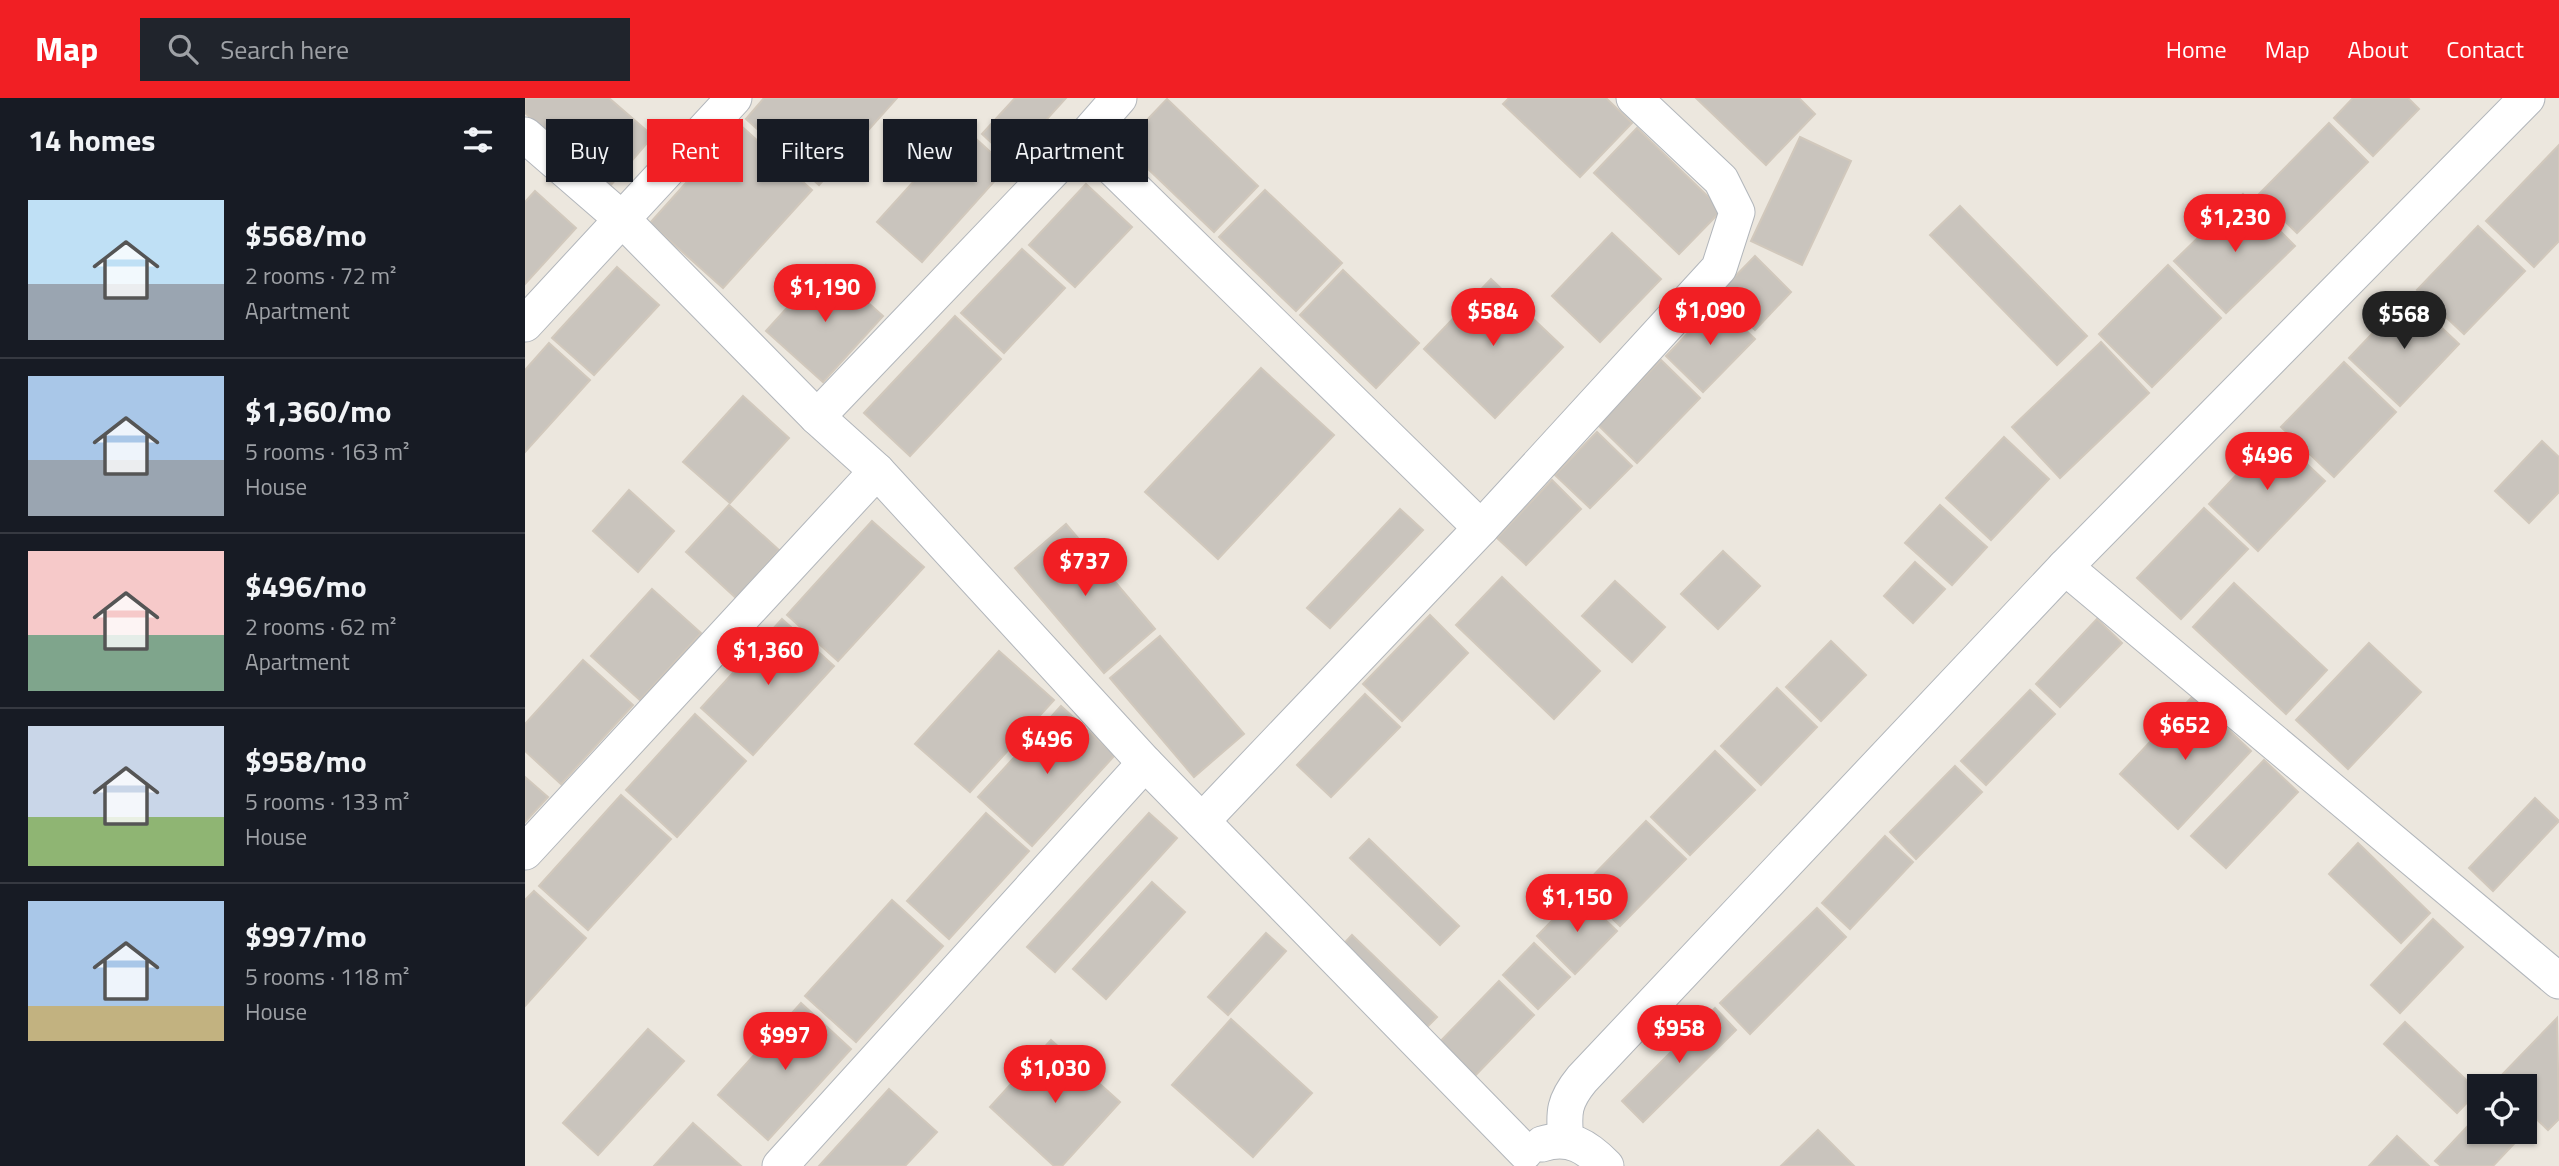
<!DOCTYPE html>
<meta charset="utf-8">
<style>
:root{--surface:#171b24;--page:#20242c;--text:#f1f3f6;--muted:#9ea1a6;--line:#363941;--accent:#f11f24}
body{margin:0;font-family:"Titillium Web",sans-serif;background:var(--page);color:var(--text);height:100vh;display:flex;flex-direction:column;font-size:26px;white-space:nowrap}
*{box-sizing:border-box;margin:0}
p{font-size:23px;color:var(--muted)}
.icon{flex:none;width:38px;height:38px;fill:none;stroke:currentColor;stroke-width:2;stroke-linecap:round;stroke-linejoin:round}
.map{position:relative;flex:1;overflow:hidden}
.details{display:flex;flex-direction:column;background:var(--surface);width:525px}
.details>*{flex:none}
.top-card{position:absolute;left:21px;top:21px;width:665px;height:63px;display:flex;gap:14px}
.tools{position:absolute;left:1942px;top:976px;display:grid;gap:14px}
.tools a{display:grid;place-items:center;width:70px;height:70px;border-radius:0px;background:var(--surface);box-shadow:0 2px 5px #0004;font-size:35px}
.price{position:absolute;translate:-50% -60px;padding:0 16px;border-radius:24px;background:var(--accent);color:#fff;font-size:23px;line-height:46px;filter:drop-shadow(0 2px 4px #0008)}
.price::after{content:'';position:absolute;left:50%;top:42px;width:21px;height:16px;margin-left:-10px;background:inherit;clip-path:polygon(0 0,100% 0,50% 100%)}
.price.selected{background:#222;color:#fff}
ul{padding:0;list-style:none}
li{display:flex;align-items:center;gap:21px;height:175px;padding:0 28px}
li+li{border-top:2px solid var(--line)}
li span{display:grid;place-items:center;flex:none;width:196px;height:140px;border-radius:0px;color:#555}
li>.icon{margin-inline-start:auto}
span .icon{width:84px;height:84px;fill:#fffc;stroke-width:1}
li b{font-size:30px}
h2{display:flex;justify-content:space-between;align-items:center;height:84px;padding:0 28px;font-size:30px}
.tag{padding:0 24px;border-radius:0px;background:var(--surface);box-shadow:0 2px 5px #0004;font-size:24px;line-height:63px}
.tag.selected{background:var(--accent);color:#fff}
header{display:flex;align-items:center;gap:42px;box-sizing:border-box;height:98px;padding:0 35px;background:var(--accent);color:#fff}
header strong{font-size:33px}
nav{display:flex;gap:38px;margin-inline-start:auto;font-size:24px}
.search{width:490px;height:63px;background:var(--page);display:flex;align-items:center;gap:18px;box-sizing:border-box;padding:0 24px;border-radius:0px;color:var(--muted);font-size:26px}
main{display:flex;flex:1;min-height:0}
.map>svg:first-child{display:block}
</style>
<header>
<strong>Map</strong>
<div class="search"><svg class="icon" aria-label="search" viewBox="0 0 24 24"><circle cx="10" cy="10" r="6"/><path d="M15 15l6 6"/></svg>Search here</div>
<nav><a>Home</a><a>Map</a><a>About</a><a>Contact</a></nav>
</header>
<main>
<section class="details">
<h2>14 homes<svg class="icon" aria-label="filters" viewBox="0 0 24 24"><path d="M4 7h16M4 17h16"/><circle cx="9" cy="7" r="2"/><circle cx="15" cy="17" r="2"/></svg></h2>
<ul>
<li><span style="background:linear-gradient(#bfe0f5 60%,#9aa5b1 0)"><svg class="icon" aria-label="home" viewBox="0 0 24 24"><path d="M3 11l9-7 9 7M6 9v11h12V9"/></svg></span><div><b>$568/mo</b><p>2 rooms · 72 m²</p><p>Apartment</p></div></li>
<li><span style="background:linear-gradient(#a9c7e8 60%,#9aa5b1 0)"><svg class="icon" aria-label="home" viewBox="0 0 24 24"><path d="M3 11l9-7 9 7M6 9v11h12V9"/></svg></span><div><b>$1,360/mo</b><p>5 rooms · 163 m²</p><p>House</p></div></li>
<li><span style="background:linear-gradient(#f6c9c9 60%,#7fa58c 0)"><svg class="icon" aria-label="home" viewBox="0 0 24 24"><path d="M3 11l9-7 9 7M6 9v11h12V9"/></svg></span><div><b>$496/mo</b><p>2 rooms · 62 m²</p><p>Apartment</p></div></li>
<li><span style="background:linear-gradient(#c9d6e8 65%,#8fb573 0)"><svg class="icon" aria-label="home" viewBox="0 0 24 24"><path d="M3 11l9-7 9 7M6 9v11h12V9"/></svg></span><div><b>$958/mo</b><p>5 rooms · 133 m²</p><p>House</p></div></li>
<li><span style="background:linear-gradient(#a9c7e8 75%,#c2b280 0)"><svg class="icon" aria-label="home" viewBox="0 0 24 24"><path d="M3 11l9-7 9 7M6 9v11h12V9"/></svg></span><div><b>$997/mo</b><p>5 rooms · 118 m²</p><p>House</p></div></li>
</ul>
</section>
<div class="map">
<svg width="2034" height="1068" viewBox="0 0 2034 1068">
<rect width="100%" height="100%" fill="#ece7de"/>
<g fill="#c9c4bd" stroke="#d1c8bc" stroke-width="2">
<polygon points="0,0 84,0 128,38 85,88 0,15"/>
<polygon points="239,0 372,0 294,87 221,21"/>
<polygon points="490,0 541,0 485,62 457,36"/>
<polygon points="984,0 1081,0 1107,25 1055,79 978,6"/>
<polygon points="1171,0 1274,0 1290,16 1241,67"/>
<polygon points="1828,0 1883,0 1894,11 1848,58 1809,20"/>
<polygon points="642,1 733,88 689,134 598,47"/>
<polygon points="1804,25 1843,64 1772,135 1733,97"/>
<polygon points="214,26 287,92 198,190 125,125"/>
<polygon points="438,29 482,69 397,164 352,124"/>
<polygon points="1112,30 1197,112 1154,156 1069,75"/>
<polygon points="1275,39 1326,63 1277,167 1226,143"/>
<polygon points="2034,47 2034,143 2009,169 1961,123"/>
<polygon points="561,86 607,129 550,189 504,147"/>
<polygon points="740,92 817,165 771,213 694,139"/>
<polygon points="10,93 51,130 0,186 0,104"/>
<polygon points="1718,96 1770,148 1701,215 1649,163"/>
<polygon points="1435,108 1562,238 1532,267 1405,137"/>
<polygon points="1953,128 2000,173 1939,236 1892,192"/>
<polygon points="1087,135 1136,181 1075,244 1027,198"/>
<polygon points="497,151 540,190 479,255 436,215"/>
<polygon points="1230,158 1266,194 1230,232 1193,196"/>
<polygon points="301,167 358,218 298,284 241,233"/>
<polygon points="1643,167 1696,220 1627,289 1574,236"/>
<polygon points="92,169 134,207 69,277 27,240"/>
<polygon points="818,172 894,245 851,290 775,217"/>
<polygon points="966,181 1038,249 970,320 899,251"/>
<polygon points="1883,198 1934,246 1875,308 1824,260"/>
<polygon points="1192,205 1230,241 1178,294 1141,258"/>
<polygon points="430,218 476,261 385,358 339,315"/>
<polygon points="1576,244 1624,295 1535,380 1487,329"/>
<polygon points="24,245 65,282 0,354 0,272"/>
<polygon points="1136,262 1175,300 1112,365 1073,327"/>
<polygon points="1819,264 1871,314 1809,379 1756,329"/>
<polygon points="736,270 809,337 693,461 620,394"/>
<polygon points="218,298 264,340 205,405 158,364"/>
<polygon points="1072,334 1107,368 1065,410 1030,377"/>
<polygon points="1750,336 1800,383 1733,453 1684,406"/>
<polygon points="1479,339 1524,381 1466,442 1421,400"/>
<polygon points="2017,343 2034,359 2034,394 2004,425 1970,393"/>
<polygon points="1027,382 1056,411 1001,467 972,440"/>
<polygon points="104,392 149,433 113,474 68,433"/>
<polygon points="204,407 254,452 211,500 161,454"/>
<polygon points="1415,407 1462,449 1427,487 1380,445"/>
<polygon points="1679,410 1723,451 1656,521 1612,480"/>
<polygon points="875,411 898,432 805,530 782,510"/>
<polygon points="347,423 399,469 313,563 262,517"/>
<polygon points="541,426 630,531 579,575 490,470"/>
<polygon points="1198,453 1235,488 1193,531 1156,496"/>
<polygon points="1390,464 1420,491 1388,525 1359,498"/>
<polygon points="977,479 1075,573 1029,621 931,527"/>
<polygon points="1090,483 1140,529 1107,564 1057,518"/>
<polygon points="1709,485 1802,572 1761,616 1668,529"/>
<polygon points="127,491 176,535 115,602 66,558"/>
<polygon points="905,517 943,555 877,623 838,586"/>
<polygon points="257,521 309,568 228,657 176,610"/>
<polygon points="1572,521 1597,545 1535,609 1511,586"/>
<polygon points="635,538 719,636 669,679 585,580"/>
<polygon points="1306,543 1341,577 1296,623 1261,589"/>
<polygon points="1844,545 1896,594 1823,671 1771,622"/>
<polygon points="474,553 529,602 445,694 390,646"/>
<polygon points="58,562 108,607 36,686 0,653 0,626"/>
<polygon points="1252,590 1292,629 1236,687 1196,648"/>
<polygon points="1505,592 1530,616 1461,687 1436,663"/>
<polygon points="840,596 875,629 806,699 772,667"/>
<polygon points="1668,598 1726,653 1653,731 1595,676"/>
<polygon points="536,608 590,657 507,748 453,699"/>
<polygon points="170,616 221,663 152,739 101,692"/>
<polygon points="1190,653 1230,692 1165,757 1126,719"/>
<polygon points="1739,662 1773,694 1701,770 1666,738"/>
<polygon points="1430,668 1457,694 1391,761 1365,734"/>
<polygon points="0,679 23,699 0,724"/>
<polygon points="96,697 146,741 63,832 14,788"/>
<polygon points="2010,700 2034,723 1968,793 1944,770"/>
<polygon points="461,715 504,753 424,841 382,803"/>
<polygon points="624,715 652,740 530,874 502,849"/>
<polygon points="1121,723 1161,761 1095,828 1056,790"/>
<polygon points="1360,738 1388,764 1325,831 1297,805"/>
<polygon points="844,741 934,828 915,847 825,760"/>
<polygon points="1833,745 1905,815 1876,845 1804,776"/>
<polygon points="627,784 660,814 581,901 548,871"/>
<polygon points="9,793 61,840 0,908 0,802"/>
<polygon points="1053,796 1092,833 1050,876 1012,838"/>
<polygon points="367,802 418,848 331,944 280,898"/>
<polygon points="1292,810 1321,839 1225,936 1195,905"/>
<polygon points="1908,821 1938,849 1875,915 1846,887"/>
<polygon points="741,835 761,853 703,917 683,899"/>
<polygon points="827,837 912,919 896,935 812,853"/>
<polygon points="1009,845 1045,879 1013,911 978,877"/>
<polygon points="974,883 1009,917 940,988 905,954"/>
<polygon points="276,905 326,951 243,1042 193,997"/>
<polygon points="1190,910 1211,932 1118,1024 1097,1003"/>
<polygon points="2032,920 2034,1021 2023,1032 2000,1010 2000,989 1977,989 1971,983"/>
<polygon points="706,921 787,995 728,1059 647,987"/>
<polygon points="1880,924 1953,993 1932,1015 1859,946"/>
<polygon points="123,931 159,963 73,1057 38,1025"/>
<polygon points="526,942 595,1004 537,1068 529,1068 465,1009"/>
<polygon points="364,991 412,1034 380,1068 294,1068"/>
<polygon points="1955,1015 1955,1034 2001,1033 1968,1068 1916,1068 1910,1063"/>
<polygon points="168,1025 216,1068 129,1068"/>
<polygon points="1293,1032 1329,1068 1256,1068"/>
<polygon points="1872,1038 1904,1068 1844,1068"/>
</g>
<g fill="none" stroke-linecap="round" stroke-linejoin="round">
<g stroke="#b2b6bb" stroke-width="37">
<g id="minor">
<polyline points="0,37 98,122 292,319 352,373 620,665 1000,1054"/>
<polyline points="558,41 956,430"/>
<polyline points="0,226 209,0"/>
<polyline points="292,319 558,41 594,0"/>
<polyline points="1540,469 2034,883"/>
<polyline points="677,723 956,430 1194,170 1212,114 1196,82 1109,0"/>
<polyline points="0,754 352,373"/>
<path d="M1041,1042C1038,1014 1039,1003 1057,981L1540,469L2002,0"/>
<path d="M1017,1046C1045,1037 1062,1049 1081,1068"/>
<polyline points="255,1068 620,665"/>
</g>
</g>
<use href="#minor" stroke="#fff" stroke-width="35"/>
</g>
</svg>
<div class="tools">
<a><svg class="icon" aria-label="locate" viewBox="0 0 24 24"><circle cx="12" cy="12" r="6"/><path d="M12 2v4M12 18v4M2 12h4M18 12h4"/></svg></a>
</div>
<b class="price" style="left:1710px;top:156px">$1,230</b>
<b class="price" style="left:300px;top:226px">$1,190</b>
<b class="price" style="left:1185px;top:249px">$1,090</b>
<b class="price" style="left:968px;top:250px">$584</b>
<b class="price selected" style="left:1879px;top:253px">$568</b>
<b class="price" style="left:1742px;top:394px">$496</b>
<b class="price" style="left:560px;top:500px">$737</b>
<b class="price" style="left:243px;top:589px">$1,360</b>
<b class="price" style="left:1660px;top:664px">$652</b>
<b class="price" style="left:522px;top:678px">$496</b>
<b class="price" style="left:1052px;top:836px">$1,150</b>
<b class="price" style="left:1154px;top:967px">$958</b>
<b class="price" style="left:260px;top:974px">$997</b>
<b class="price" style="left:530px;top:1007px">$1,030</b>
<div class="top-card">
<a class="tag">Buy</a>
<a class="tag selected">Rent</a>
<a class="tag">Filters</a>
<a class="tag">New</a>
<a class="tag">Apartment</a>
</div>
</div>
</main>
